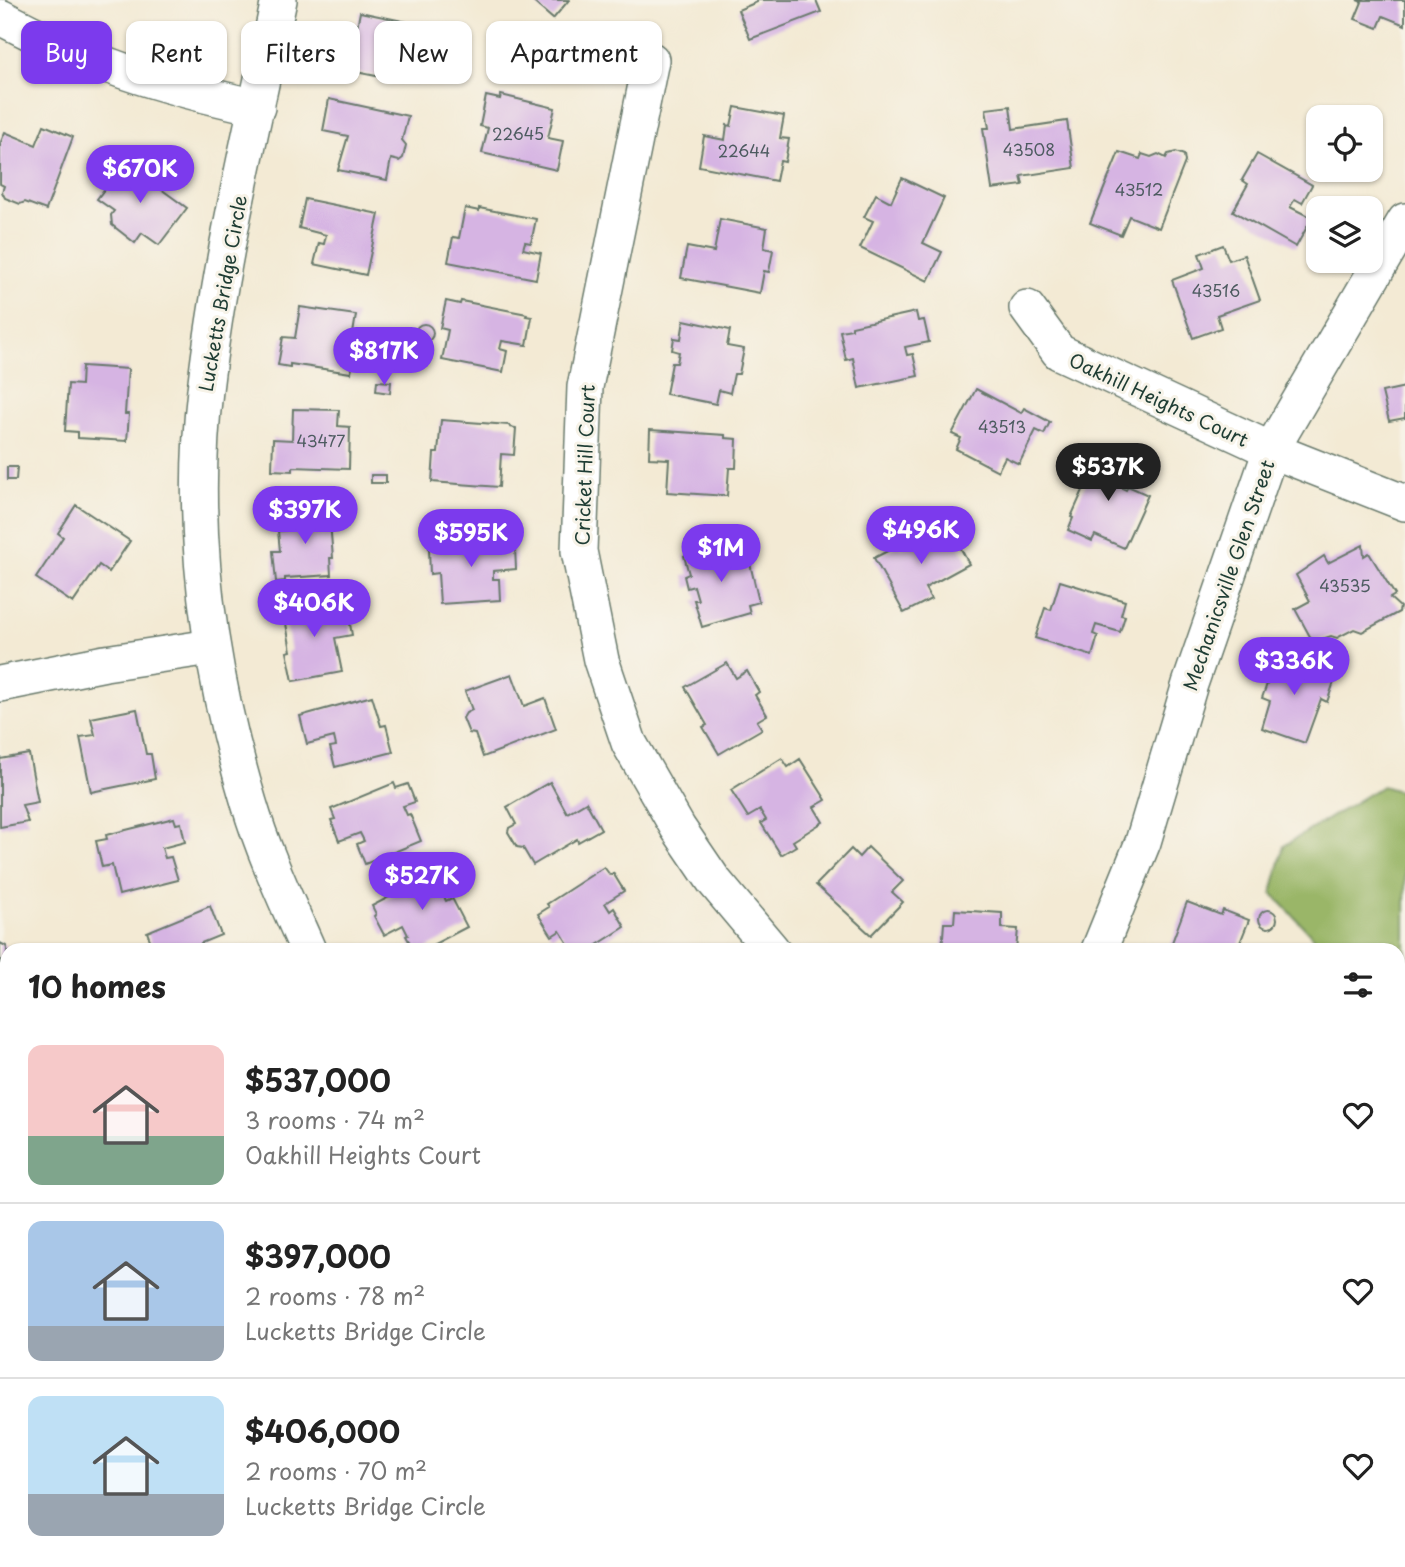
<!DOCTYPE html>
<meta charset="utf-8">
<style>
:root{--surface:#fff;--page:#f2f2f2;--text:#222;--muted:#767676;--line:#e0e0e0;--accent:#7c3aed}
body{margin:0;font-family:"Playpen Sans",sans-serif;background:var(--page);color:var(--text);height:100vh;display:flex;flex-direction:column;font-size:26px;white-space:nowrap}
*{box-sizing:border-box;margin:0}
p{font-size:23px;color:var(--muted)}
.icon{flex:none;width:38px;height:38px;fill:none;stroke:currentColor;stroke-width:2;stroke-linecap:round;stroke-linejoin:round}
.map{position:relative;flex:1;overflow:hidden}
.side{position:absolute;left:0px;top:943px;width:1405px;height:625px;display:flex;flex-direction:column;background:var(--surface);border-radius:21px 21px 0 0;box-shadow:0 2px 5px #0004}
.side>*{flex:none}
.guide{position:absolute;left:21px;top:21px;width:700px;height:63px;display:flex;gap:14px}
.tools{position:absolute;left:1306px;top:105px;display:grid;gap:14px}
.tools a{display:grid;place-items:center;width:77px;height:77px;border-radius:14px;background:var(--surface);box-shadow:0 2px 5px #0004;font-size:35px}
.price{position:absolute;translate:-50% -60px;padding:0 16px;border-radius:24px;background:var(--accent);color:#fff;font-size:23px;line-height:46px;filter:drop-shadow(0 2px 4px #0008)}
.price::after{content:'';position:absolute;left:50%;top:42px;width:21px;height:16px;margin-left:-10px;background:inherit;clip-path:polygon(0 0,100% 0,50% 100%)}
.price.active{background:#222;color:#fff}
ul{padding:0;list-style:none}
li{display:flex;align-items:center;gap:21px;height:175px;padding:0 28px}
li+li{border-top:2px solid var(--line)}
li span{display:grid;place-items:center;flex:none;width:196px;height:140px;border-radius:14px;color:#555}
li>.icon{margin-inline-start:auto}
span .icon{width:84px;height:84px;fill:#fffc;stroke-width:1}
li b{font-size:30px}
h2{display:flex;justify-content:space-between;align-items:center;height:84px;padding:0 28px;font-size:30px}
.pill{padding:0 24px;border-radius:14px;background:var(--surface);box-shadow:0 2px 5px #0004;font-size:24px;line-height:63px}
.pill.active{background:var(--accent);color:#fff}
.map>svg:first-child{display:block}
</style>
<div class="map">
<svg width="1405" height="1567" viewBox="0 0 1405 1567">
<rect width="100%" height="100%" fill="#f7f3e8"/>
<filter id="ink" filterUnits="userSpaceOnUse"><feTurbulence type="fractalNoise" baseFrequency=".0143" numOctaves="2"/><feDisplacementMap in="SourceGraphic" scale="14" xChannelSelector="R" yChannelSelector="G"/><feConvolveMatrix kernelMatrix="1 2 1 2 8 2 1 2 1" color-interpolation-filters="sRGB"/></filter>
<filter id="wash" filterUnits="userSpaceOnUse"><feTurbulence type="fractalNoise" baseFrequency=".00686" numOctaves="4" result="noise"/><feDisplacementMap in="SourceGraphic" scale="28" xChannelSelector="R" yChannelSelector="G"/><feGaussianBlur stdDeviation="1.57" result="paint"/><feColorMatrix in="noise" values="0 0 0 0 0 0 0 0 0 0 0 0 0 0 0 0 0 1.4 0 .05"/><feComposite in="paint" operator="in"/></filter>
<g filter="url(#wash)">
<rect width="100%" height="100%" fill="#f3ead4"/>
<g fill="#9ab668" stroke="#5c7a4e" stroke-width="2">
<polygon points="1382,786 1405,793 1405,983 1398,982 1398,950 1325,950 1272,893 1284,846"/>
<polygon points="1004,1561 1266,1561 1278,1567 1017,1567"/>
</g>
<g id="blocks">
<g fill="#d6b4e3">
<polygon points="531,0 569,0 553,19"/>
<polygon points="757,0 816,0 821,12 750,39 738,10 757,2"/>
<polygon points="1357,0 1405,0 1405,25 1383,16 1378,28 1355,19 1362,2"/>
<polygon points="360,12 412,23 401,81 346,70 345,72 332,70 338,41 357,46 359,38 355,37"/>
<polygon points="501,95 555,108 548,138 563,141 557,170 482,153 488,128 480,126 486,96 500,99"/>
<polygon points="329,99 408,116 402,140 406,145 403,158 399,161 391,159 387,180 338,170 348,136 323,131"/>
<polygon points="1010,106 1013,129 1067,121 1074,168 1021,176 1023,185 992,189 983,128 989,128 986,109"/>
<polygon points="735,107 784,116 780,138 789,139 785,162 780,161 776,181 699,166 704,136 725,140 727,125 731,126"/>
<polygon points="44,125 73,137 46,210 25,202 20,204 5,198 2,192 4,186 0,184 0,144 5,132 36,145"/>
<polygon points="1119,152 1140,159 1142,154 1151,157 1158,154 1166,158 1168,154 1176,152 1184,155 1185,162 1159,228 1129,216 1121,235 1090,223"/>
<polygon points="1257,154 1312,185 1302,203 1295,199 1290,207 1312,218 1296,247 1233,211 1248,184 1242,180"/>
<polygon points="127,159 152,178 150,181 187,208 159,245 142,233 135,243 112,225 111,215 114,211 97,199"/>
<polygon points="902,178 944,198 923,243 942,252 928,281 860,248 873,221 864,217 876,194 891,202"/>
<polygon points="305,199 379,214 366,275 314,264 319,243 324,244 326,235 299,228"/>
<polygon points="465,208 479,211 479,208 536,219 531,243 525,242 523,249 541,253 536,279 448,262 453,237 459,238"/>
<polygon points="720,219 767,228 764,248 773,250 769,272 764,271 760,293 681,278 687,247 714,252"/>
<polygon points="1223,245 1229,260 1244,255 1260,300 1217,315 1221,328 1193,338 1172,280 1204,268 1199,254"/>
<polygon points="446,301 460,304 461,301 527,314 526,316 532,317 527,345 502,341 500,349 507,351 503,372 442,360 448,330 440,328"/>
<polygon points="300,307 356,315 351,346 356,347 351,373 290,364 290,367 278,365 283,337 295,338"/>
<polygon points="916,312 918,321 924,320 929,342 905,347 907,355 913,354 918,376 859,388 853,358 846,360 840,331 852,329 852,326"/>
<polygon points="684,320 730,330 727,346 744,349 739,374 734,374 730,393 719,390 716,404 666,394 672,363 677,363 679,352 672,350 674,338 681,339"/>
<circle cx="424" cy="333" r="9"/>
<polygon points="82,366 128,369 125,414 129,414 127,441 78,438 78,432 65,431 68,384 81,385"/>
<polygon points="377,381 391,382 390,393 376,391"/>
<polygon points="1405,387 1405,418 1389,421 1382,392"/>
<polygon points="976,389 1021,413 1024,408 1050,422 1044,434 1036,430 1019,464 1005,457 998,471 956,449 961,438 952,434"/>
<polygon points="293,409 339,410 338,426 350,427 349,469 293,467 293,471 272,470 273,439 292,440"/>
<polygon points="441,420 509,425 510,427 516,428 514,455 501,454 499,487 432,482 434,453 438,453"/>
<polygon points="650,430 725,435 725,438 737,439 736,468 729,468 727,496 667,492 669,459 649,458"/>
<polygon points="1101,450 1130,463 1120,487 1126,490 1128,486 1148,495 1124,548 1095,535 1092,541 1068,530 1073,518 1071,517"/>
<polygon points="7,467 17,467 16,480 7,480"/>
<rect x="371" y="475" width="15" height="8"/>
<polygon points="76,505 130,541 109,572 99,565 73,603 36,578 63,537 58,533"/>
<polygon points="329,510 333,558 330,558 331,575 285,578 285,581 276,582 273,551 280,551 278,531 287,530 286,513"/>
<polygon points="948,524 969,564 925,588 931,599 904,613 874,558 899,545 901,549"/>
<polygon points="510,538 510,548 515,547 516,569 493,571 493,579 499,579 500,600 440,604 438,573 430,574 429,548 442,547 442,542"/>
<polygon points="729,543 733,559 748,555 759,602 748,605 750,613 702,627 694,600 698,600 694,586 687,588 684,576 689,574 684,556"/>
<polygon points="1363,545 1364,556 1369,553 1395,595 1390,598 1400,607 1399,612 1362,632 1354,629 1337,638 1331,636 1313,642 1295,609 1310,601 1296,575 1324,556 1328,563"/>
<polygon points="1060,581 1125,601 1121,615 1125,616 1120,632 1096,625 1093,634 1098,636 1092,656 1035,638 1045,608 1051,610"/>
<polygon points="328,598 332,617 348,613 352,635 335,638 342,672 293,681 287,652 291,651 283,607"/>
<polygon points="1273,654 1336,676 1327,702 1321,699 1305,743 1262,728 1270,701 1262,698 1267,684 1263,683"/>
<polygon points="727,663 736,678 747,671 759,692 755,695 767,715 757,721 762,729 719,754 703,727 707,725 685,687"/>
<polygon points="512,674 524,706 545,698 556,729 483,757 475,734 469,733 463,718 466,713 472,710 465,691"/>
<polygon points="372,696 381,726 386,725 393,752 335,767 330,747 336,746 334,737 307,744 300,716"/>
<polygon points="137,709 146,754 151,754 155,779 91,792 80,737 95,735 91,718"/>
<polygon points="29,754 38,802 22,805 28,822 0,827 0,759"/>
<polygon points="782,758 788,767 800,759 826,800 814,807 823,822 793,841 796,846 781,855 761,823 766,820 760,810 748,817 731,790"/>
<polygon points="550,782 567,813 586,802 601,829 578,842 577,839 533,865 523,848 517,847 508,832 509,828 516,824 507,807"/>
<polygon points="394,783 396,788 408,784 415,802 403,806 407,815 410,814 421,841 365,864 357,844 364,841 360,833 339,841 331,820 335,819 331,809"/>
<polygon points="174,818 176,824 181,823 185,842 162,848 165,858 171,857 178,880 119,895 112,865 102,867 96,841 107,839 106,835"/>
<polygon points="868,847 903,881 892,892 903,902 871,935 816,885 851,849 859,857"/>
<polygon points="604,867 610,875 613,873 624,891 605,903 610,911 614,908 625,927 589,950 572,950 560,931 552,936 538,914 549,907 547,904"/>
<polygon points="446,872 454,889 443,895 446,901 452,898 467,927 423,950 414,950 406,936 408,935 403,925 384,935 374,916 376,914 372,906 433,874 435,878"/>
<polygon points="1187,902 1221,915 1223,910 1249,920 1237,950 1175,950 1170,948"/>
<polygon points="210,906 221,935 201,943 204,950 154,950 147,932"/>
<circle cx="1268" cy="919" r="9"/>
<polygon points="955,910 1002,913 1002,928 1018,929 1016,950 942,950 944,923 954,923"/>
<polygon points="0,943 6,946 7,949 7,957 5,961 0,963"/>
<polygon points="0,978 7,982 7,1038 0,1035"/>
<polygon points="1401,1022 1405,1023 1405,1094 1398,1093 1398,1027"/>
<polygon points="1405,1190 1405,1221 1398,1207 1398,1193"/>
<polygon points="0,1217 7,1220 7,1294 0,1290"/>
<polygon points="251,1561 310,1561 320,1567 261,1567"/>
<polygon points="521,1561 575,1561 572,1565 576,1567 529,1567"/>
<polygon points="780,1561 857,1561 853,1567 776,1567"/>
</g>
</g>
</g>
<g filter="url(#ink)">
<use href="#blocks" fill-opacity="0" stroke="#697a6c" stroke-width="2"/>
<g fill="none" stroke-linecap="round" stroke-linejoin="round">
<g stroke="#697a6c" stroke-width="38">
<g id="minor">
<path d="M279,0C252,129 220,259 205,390C189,528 209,670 249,803C264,854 287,902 308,950"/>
<path d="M0,17C84,62 163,87 257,107"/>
<polyline points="651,60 585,387 579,551 601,660 629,743 678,828 714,881 772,950"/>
<polyline points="1027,308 1059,352 1271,450 1405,503"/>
<polyline points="0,684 105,663 211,647"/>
<polyline points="1099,950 1143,842 1190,684 1271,450 1405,221"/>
<polyline points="169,1567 173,1561"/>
<polyline points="692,1567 696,1561"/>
</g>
</g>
<use href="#minor" stroke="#fff" stroke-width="35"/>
</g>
</g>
<g text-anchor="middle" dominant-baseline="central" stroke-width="6" stroke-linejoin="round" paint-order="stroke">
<g font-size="16" fill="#4d5b60">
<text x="518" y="133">22645</text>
<text x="1029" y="149">43508</text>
<text x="744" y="150">22644</text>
<text x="1139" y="189">43512</text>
<text x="1216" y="290">43516</text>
<text x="1002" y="426">43513</text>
<text x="321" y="440">43477</text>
<text x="1345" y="585">43535</text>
</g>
<g font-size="19" fill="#1f3d34" stroke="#f7f3e8">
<text transform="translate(222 293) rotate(-80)">Lucketts Bridge Circle</text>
<text transform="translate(1159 399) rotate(25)">Oakhill Heights Court</text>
<text transform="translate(584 465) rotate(-88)">Cricket Hill Court</text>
<text transform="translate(1228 575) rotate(-71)">Mechanicsville Glen Street</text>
</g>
</g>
</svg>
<div class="tools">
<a><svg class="icon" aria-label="locate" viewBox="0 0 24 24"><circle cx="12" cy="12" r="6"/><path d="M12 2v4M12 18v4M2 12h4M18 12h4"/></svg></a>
<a><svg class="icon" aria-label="layers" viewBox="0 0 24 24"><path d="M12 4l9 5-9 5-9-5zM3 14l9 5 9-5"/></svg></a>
</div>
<b class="price" style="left:140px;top:205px">$670K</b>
<b class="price" style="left:384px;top:387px">$817K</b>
<b class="price active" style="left:1108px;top:503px">$537K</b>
<b class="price" style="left:305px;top:546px">$397K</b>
<b class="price" style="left:921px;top:566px">$496K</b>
<b class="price" style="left:471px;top:569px">$595K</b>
<b class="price" style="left:721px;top:584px">$1M</b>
<b class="price" style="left:314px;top:639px">$406K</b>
<b class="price" style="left:1294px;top:697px">$336K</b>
<b class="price" style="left:422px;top:912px">$527K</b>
<div class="guide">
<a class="pill active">Buy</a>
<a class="pill">Rent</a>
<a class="pill">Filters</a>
<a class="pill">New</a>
<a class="pill">Apartment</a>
</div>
<section class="side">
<h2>10 homes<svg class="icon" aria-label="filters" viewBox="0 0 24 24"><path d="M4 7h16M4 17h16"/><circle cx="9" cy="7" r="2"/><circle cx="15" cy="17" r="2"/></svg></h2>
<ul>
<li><span style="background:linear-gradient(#f6c9c9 65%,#7fa58c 0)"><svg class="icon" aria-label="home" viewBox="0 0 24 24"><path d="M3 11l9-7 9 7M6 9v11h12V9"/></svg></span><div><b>$537,000</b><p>3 rooms · 74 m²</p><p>Oakhill Heights Court</p></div><svg class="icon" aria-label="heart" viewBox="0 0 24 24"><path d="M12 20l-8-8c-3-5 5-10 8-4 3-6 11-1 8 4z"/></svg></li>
<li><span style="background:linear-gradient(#a9c7e8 75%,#9aa5b1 0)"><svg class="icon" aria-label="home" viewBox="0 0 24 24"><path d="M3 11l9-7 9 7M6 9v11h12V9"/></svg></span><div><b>$397,000</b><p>2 rooms · 78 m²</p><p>Lucketts Bridge Circle</p></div><svg class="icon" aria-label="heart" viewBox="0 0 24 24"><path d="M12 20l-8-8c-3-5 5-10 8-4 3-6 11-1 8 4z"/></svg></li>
<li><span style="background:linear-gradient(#bfe0f5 70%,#9aa5b1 0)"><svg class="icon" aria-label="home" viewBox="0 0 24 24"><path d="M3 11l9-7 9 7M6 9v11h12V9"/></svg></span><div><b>$406,000</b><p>2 rooms · 70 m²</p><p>Lucketts Bridge Circle</p></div><svg class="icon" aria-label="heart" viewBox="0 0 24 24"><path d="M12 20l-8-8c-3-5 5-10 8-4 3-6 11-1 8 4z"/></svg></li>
</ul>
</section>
</div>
